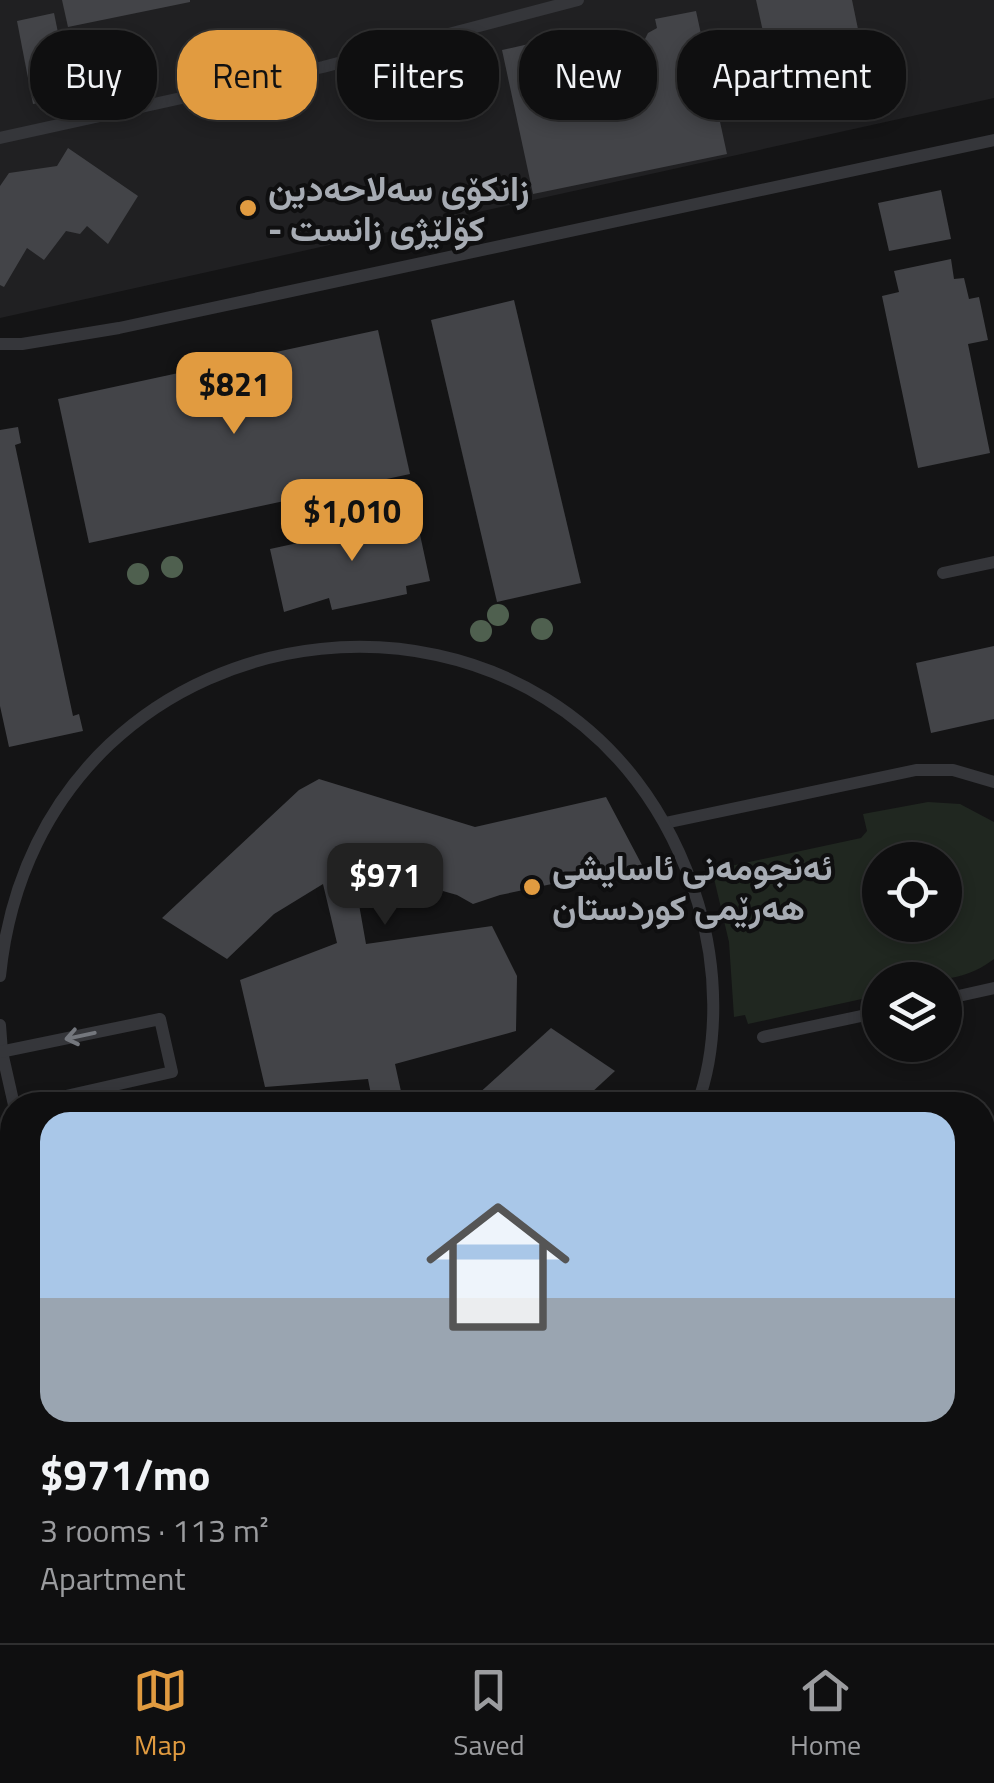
<!DOCTYPE html>
<meta charset="utf-8">
<style>
:root{--surface:#0f0f10;--page:#1d1d1e;--text:#f1f3f6;--muted:#9b9c9f;--line:#2f2f30;--accent:#e19b40}
body{margin:0;font-family:"Titillium Web",Vazirmatn,sans-serif;background:var(--page);color:var(--text);height:100vh;display:flex;flex-direction:column;font-size:38px;white-space:nowrap}
*{box-sizing:border-box;margin:0}
p{font-size:32px;color:var(--muted)}
.icon{flex:none;width:55px;height:55px;fill:none;stroke:currentColor;stroke-width:2;stroke-linecap:round;stroke-linejoin:round}
.map{position:relative;flex:1;overflow:hidden}
.side{position:absolute;left:0px;top:1092px;width:995px;height:552px;display:flex;flex-direction:column;background:var(--surface);border-radius:40px 40px 0 0;box-shadow:0 5px 15px #0003,0 0 0 2px var(--line)}
.side>*{flex:none}
.guide{position:absolute;left:30px;top:30px;width:935px;height:90px;display:flex;gap:20px}
.fabs{position:absolute;left:862px;top:842px;display:grid;gap:20px}
.fabs a{display:grid;place-items:center;width:100px;height:100px;border-radius:50%;background:var(--surface);box-shadow:0 5px 15px #0003,0 0 0 2px var(--line);font-size:50px}
.price{position:absolute;translate:-50% -85px;padding:0 22px;border-radius:20px;background:var(--accent);color:#111;font-size:32px;line-height:65px;filter:drop-shadow(0 2px 5px #0008)}
.price::after{content:'';position:absolute;left:50%;top:60px;width:30px;height:22px;margin-left:-15px;background:inherit;clip-path:polygon(0 0,100% 0,50% 100%)}
.price.on{background:#222;color:#fff}
ul{padding:0;list-style:none}
li{display:grid;align-content:center;gap:20px;height:530px;padding:0 40px}
li span{display:grid;place-items:center;height:310px;border-radius:30px;color:#555}
li>.icon{margin-inline-start:auto}
span .icon{width:180px;height:180px;fill:#fffc;stroke-width:1}
li b{font-size:42px}
.chip{padding:0 35px;border-radius:40px;background:var(--surface);box-shadow:0 5px 15px #0003,0 0 0 2px var(--line);font-size:35px;line-height:90px}
.chip.on{background:var(--accent);color:#111}
.tab-bar{display:flex;justify-content:space-around;align-items:center;height:140px;border-top:2px solid var(--line);background:var(--surface);font-size:28px;color:var(--muted)}
.tab-bar a{display:grid;justify-items:center;gap:5px}
.tab-bar .on{color:var(--accent)}
.map>svg:first-child{display:block}
</style>
<div class="map">
<svg width="994" height="1643" viewBox="0 0 994 1643">
<rect width="100%" height="100%" fill="#141415"/>
<polygon fill="#202022" points="0,0 994,0 994,98 0,318"/>
<path fill="#202720" fill-rule="evenodd" d="M928,802L960,804L994,822V959C959,986 922,980 880,980V995L748,1024L745,1015L734,1017L729,942L712,870L861,838L867,831L863,814ZM880,860H945V925H880Z"/>
<g fill="#434448">
<polygon points="62,0 190,0 190,2 68,27"/>
<polygon points="756,0 852,0 859,34 768,54"/>
<polygon points="696,11 727,154 533,194 502,50 542,41 544,50 553,50 561,57 564,74 575,69 591,83 624,78 634,65 634,58 648,57 644,41 648,33 657,28 655,19"/>
<polygon points="54,13 71,96 33,104 17,21"/>
<polygon points="68,148 138,196 108,244 87,226 80,234 66,231 44,260 27,248 4,287 0,285 0,186 9,173 57,166"/>
<polygon points="941,190 951,239 889,251 878,203"/>
<polygon points="951,259 954,279 964,278 969,299 979,297 988,340 968,344 990,453 918,468 882,296 899,292 894,271"/>
<polygon points="514,300 581,583 497,602 431,320"/>
<polygon points="378,330 410,474 89,543 58,399"/>
<polygon points="18,427 21,443 15,445 73,716 79,714 83,731 9,747 0,706 0,430"/>
<polygon points="391,514 393,522 416,516 430,581 406,586 407,594 332,610 329,598 284,612 270,549 316,539 314,531"/>
<polygon points="994,646 994,719 931,733 916,663"/>
<polygon points="319,779 475,827 606,797 642,865 500,895 473,904 457,895 411,882 375,875 354,876 366,944 492,926 517,976 516,1031 395,1064 404,1105 373,1105 368,1079 265,1087 240,980 337,943 323,884 274,914 227,959 162,918 299,790"/>
<polygon points="551,1028 615,1071 578,1105 466,1105"/>
</g>
<g fill="none" stroke-linecap="round" stroke-linejoin="round">
<g stroke="#35363a" stroke-width="12">
<polyline points="0,138 323,67 578,0"/>
<polyline points="0,344 22,344 119,328 994,140"/>
<polyline points="943,573 994,562"/>
<polyline points="665,823 916,770 953,770 994,782"/>
<path d="M0,976C40,580 583,524 698,903C717,966 720,1043 697,1105"/>
<polyline points="945,999 994,988"/>
<polyline points="0,1025 2,1052 14,1105"/>
<polyline points="763,1037 880,1012"/>
<polyline points="0,1052 160,1019 172,1072 26,1105"/>
<polyline points="321,1643 325,1632"/>
</g>
<g stroke="#35363a" stroke-width="25">
<polyline points="982,1328 994,1320"/>
<polyline points="476,1643 492,1632"/>
</g>
</g>
<g fill="#4f604f">
<circle cx="172" cy="567" r="11"/>
<circle cx="138" cy="574" r="11"/>
<circle cx="498" cy="615" r="11"/>
<circle cx="542" cy="629" r="11"/>
<circle cx="481" cy="631" r="11"/>
</g>
<defs><path id="oneway-shaft" d="M-6 0H5M1.5-3L5.5 0L1.5 3" fill="none" stroke-width="1.6" stroke-linecap="round" stroke-linejoin="round" transform="scale(2.5)"/></defs>
<use stroke="#74777d" href="#oneway-shaft" transform="translate(80 1036) rotate(168)"/>
<g fill="#e19b40" stroke="#0f0f10" stroke-width="4">
<circle cx="248" cy="208" r="10"/>
<circle cx="532" cy="887" r="10"/>
</g>
<g text-anchor="middle" dominant-baseline="central" stroke-width="8" stroke-linejoin="round" paint-order="stroke">
<g font-size="35" font-weight="bold" fill="#a7acb4" stroke="#0f0f10" text-anchor="start">
<text x="268" y="188">زانکۆی سەلاحەدین<tspan x="268" dy="40">- کۆلێژی زانست</tspan></text>
<text x="552" y="867">ئەنجومەنی ئاسایشی<tspan x="552" dy="40">هەرێمی کوردستان</tspan></text>
</g>
</g>
</svg>
<div class="fabs">
<a><svg class="icon" aria-label="locate" viewBox="0 0 24 24"><circle cx="12" cy="12" r="6"/><path d="M12 2v4M12 18v4M2 12h4M18 12h4"/></svg></a>
<a><svg class="icon" aria-label="layers" viewBox="0 0 24 24"><path d="M12 4l9 5-9 5-9-5zM3 14l9 5 9-5"/></svg></a>
</div>
<b class="price" style="left:234px;top:437px">$821</b>
<b class="price" style="left:352px;top:564px">$1,010</b>
<b class="price on" style="left:385px;top:928px">$971</b>
<div class="guide">
<a class="chip">Buy</a>
<a class="chip on">Rent</a>
<a class="chip">Filters</a>
<a class="chip">New</a>
<a class="chip">Apartment</a>
</div>
<section class="side">
<ul>
<li><span style="background:linear-gradient(#a9c7e8 60%,#9aa5b1 0)"><svg class="icon" aria-label="home" viewBox="0 0 24 24"><path d="M3 11l9-7 9 7M6 9v11h12V9"/></svg></span><div><b>$971/mo</b><p>3 rooms · 113 m²</p><p>Apartment</p></div></li>
</ul>
</section>
</div>
<nav class="tab-bar">
<a class="on"><svg class="icon" aria-label="map" viewBox="0 0 24 24"><path d="M3 6l6-2 6 2 6-2v14l-6 2-6-2-6 2zM9 4v14M15 6v14"/></svg>Map</a>
<a><svg class="icon" aria-label="saved" viewBox="0 0 24 24"><path d="M7 4h10v16l-5-4-5 4z"/></svg>Saved</a>
<a><svg class="icon" aria-label="home" viewBox="0 0 24 24"><path d="M3 11l9-7 9 7M6 9v11h12V9"/></svg>Home</a>
</nav>
